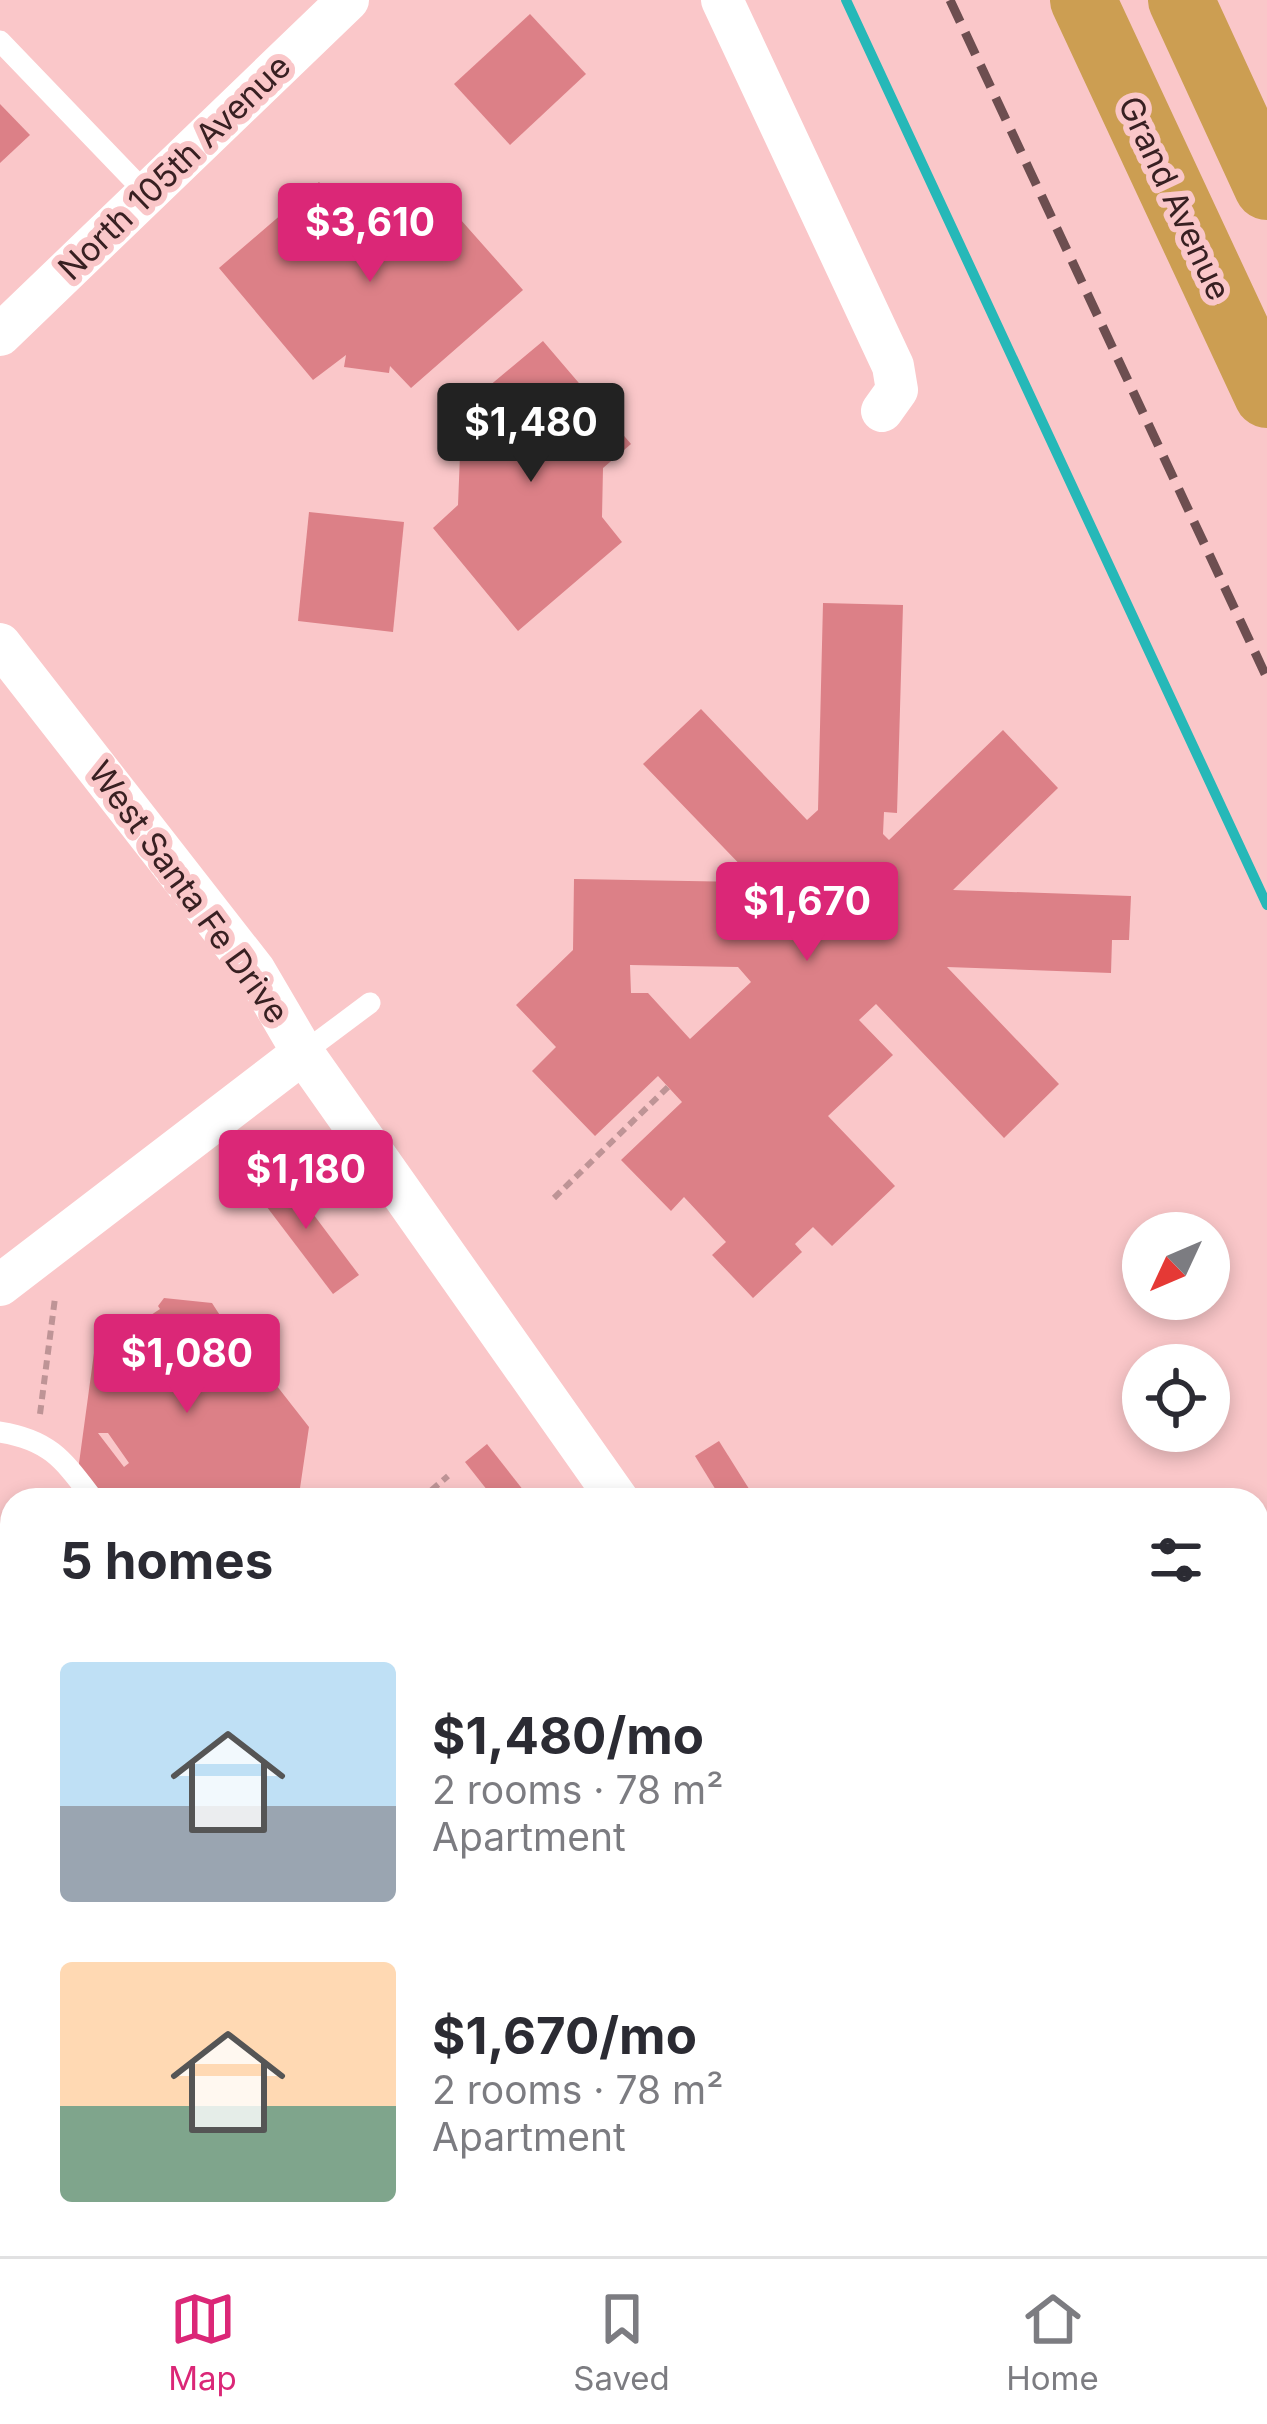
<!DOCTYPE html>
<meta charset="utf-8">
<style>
:root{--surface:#fff;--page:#f2f2f3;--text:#2b2b33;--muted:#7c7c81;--line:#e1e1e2;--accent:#db2777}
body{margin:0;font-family:Inter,sans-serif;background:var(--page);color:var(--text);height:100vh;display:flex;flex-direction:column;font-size:45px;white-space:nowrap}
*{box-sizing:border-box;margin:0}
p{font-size:39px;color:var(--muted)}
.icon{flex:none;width:66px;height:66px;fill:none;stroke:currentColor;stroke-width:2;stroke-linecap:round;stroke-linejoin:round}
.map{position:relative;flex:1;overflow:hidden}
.panel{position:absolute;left:0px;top:1488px;width:1269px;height:768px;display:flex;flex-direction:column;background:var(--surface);border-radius:36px 36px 0 0;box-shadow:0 6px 18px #0003}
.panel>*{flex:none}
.needle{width:78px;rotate:226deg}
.controls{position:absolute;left:1122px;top:1212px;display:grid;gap:24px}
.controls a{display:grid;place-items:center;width:108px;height:108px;border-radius:50%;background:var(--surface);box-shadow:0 6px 18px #0003;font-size:60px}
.price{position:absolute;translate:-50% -102px;padding:0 27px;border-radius:12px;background:var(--accent);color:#fff;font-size:39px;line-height:78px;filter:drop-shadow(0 3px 6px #0008)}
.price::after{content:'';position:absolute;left:50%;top:72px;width:36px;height:27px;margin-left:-18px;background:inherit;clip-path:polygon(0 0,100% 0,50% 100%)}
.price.on{background:#222;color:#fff}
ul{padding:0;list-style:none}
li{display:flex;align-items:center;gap:36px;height:300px;padding:0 60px}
li span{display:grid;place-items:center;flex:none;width:336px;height:240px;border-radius:12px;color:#555}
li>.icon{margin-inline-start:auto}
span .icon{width:144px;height:144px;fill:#fffc;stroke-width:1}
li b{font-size:51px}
h2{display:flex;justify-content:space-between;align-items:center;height:144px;padding:0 60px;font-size:51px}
.tabs{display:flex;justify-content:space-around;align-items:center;height:168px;border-top:3px solid var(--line);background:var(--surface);font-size:33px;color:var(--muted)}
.tabs a{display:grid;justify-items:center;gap:6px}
.tabs .on{color:var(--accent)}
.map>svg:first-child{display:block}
</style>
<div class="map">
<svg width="1267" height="2256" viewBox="0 0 1267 2256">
<rect width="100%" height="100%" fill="#fac7c9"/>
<polygon fill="#c49ad7" points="0,1945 12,1963 12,2244 183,2244 191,2256 0,2256"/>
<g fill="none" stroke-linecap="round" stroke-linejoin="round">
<g stroke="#26b8b8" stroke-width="10">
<polyline points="846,0 1267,905"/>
<polyline points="1257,2134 1267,2126"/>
</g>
</g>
<g fill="#dc8087" fill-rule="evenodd">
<polygon points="530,14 586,74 510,145 454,84"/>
<polygon points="0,104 30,135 0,163"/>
<polygon points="319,182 355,221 378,198 403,225 437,193 523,290 411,388 390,366 389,373 344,367 346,355 313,380 219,268"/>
<polygon points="543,341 631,444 603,468 602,517 622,542 518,631 433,528 458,505 460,455 439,428"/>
<polygon points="309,512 404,522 393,632 298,621"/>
<path d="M823,603L903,605L897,813L884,812L883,834L889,840L1003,730L1058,788L953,890L1131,896L1129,940H1112L1111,973L947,967L1059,1084L1004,1138L876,1004L859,1020L893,1055L828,1116L895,1186L832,1246L813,1227L795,1244L802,1252L753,1298L712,1255L726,1242L684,1197L671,1211L621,1160L682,1102L658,1076L595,1136L532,1071L556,1047L516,1005L573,950L574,879L745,882L751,876L643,764L701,709L807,820L818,810ZM630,965L738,967L751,982L690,1039L648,993H631Z"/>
<polygon points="280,1170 359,1275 333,1294 254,1190"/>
<path d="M164,1298L212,1303L234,1337L237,1335L309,1427L299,1495L293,1500H135L131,1495L124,1500H74L94,1353L160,1309L158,1306ZM98,1433H108L129,1463L124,1467Z"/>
<polygon points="719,1441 756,1500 722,1500 695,1456"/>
<polygon points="487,1444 531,1500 495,1500 465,1462"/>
<polygon points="1267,1530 1267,1571 1257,1581 1257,1539"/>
<polygon points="697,2244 826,2244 804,2256 703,2256"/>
</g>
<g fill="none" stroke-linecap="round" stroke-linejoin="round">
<g stroke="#be9496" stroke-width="6" stroke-dasharray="9 6" stroke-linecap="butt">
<polyline points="554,1198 668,1087"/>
<polyline points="40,1414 55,1298"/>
<polyline points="420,1500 448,1476"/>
<polyline points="0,2223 12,2235"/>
<polyline points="668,2244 675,2256"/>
<polyline points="835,2256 857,2244"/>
</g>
<g stroke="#fff" stroke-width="21">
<polyline points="0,41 147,194"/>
<polyline points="303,1053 370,1003"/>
<path d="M0,1432C51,1440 64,1461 94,1500"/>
</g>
<g stroke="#fff" stroke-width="42">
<polyline points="722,0 893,366 897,390 882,411"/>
<polyline points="0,335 348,0"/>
<polyline points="0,644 255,971 303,1053 618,1500"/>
<polyline points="0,1285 303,1053"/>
<polyline points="1089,2244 1096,2256"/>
</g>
<g stroke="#fff" stroke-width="54">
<polyline points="0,1730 12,1747"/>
<polyline points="0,1878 12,1897"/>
<polyline points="226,2244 233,2256"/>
<polyline points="331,2244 338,2256"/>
<polyline points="1234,2256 1249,2244"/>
</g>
<g stroke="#cc9e52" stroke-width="66">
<polyline points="1083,0 1267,395"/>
<polyline points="1181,0 1267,187"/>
</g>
<polyline stroke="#6d4e50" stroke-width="9" stroke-dasharray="24 12" stroke-linecap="butt" points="950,0 1267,678"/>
</g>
<g text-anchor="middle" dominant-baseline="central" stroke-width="12" stroke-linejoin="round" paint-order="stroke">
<g font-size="33" fill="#382022" stroke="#fac7c9">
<text transform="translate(174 167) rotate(-44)">North 105th Avenue</text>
<text transform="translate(1175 198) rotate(65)">Grand Avenue</text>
<text transform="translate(189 892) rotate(54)">West Santa Fe Drive</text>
</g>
</g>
</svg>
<div class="controls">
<a><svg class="needle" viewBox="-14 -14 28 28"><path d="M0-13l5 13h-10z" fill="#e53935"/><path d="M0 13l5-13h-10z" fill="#7c7c81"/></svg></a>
<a><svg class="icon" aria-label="locate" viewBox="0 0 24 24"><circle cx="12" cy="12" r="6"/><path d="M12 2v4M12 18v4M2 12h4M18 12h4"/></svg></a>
</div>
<b class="price" style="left:370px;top:285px">$3,610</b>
<b class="price on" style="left:531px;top:485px">$1,480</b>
<b class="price" style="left:807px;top:964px">$1,670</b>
<b class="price" style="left:306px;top:1232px">$1,180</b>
<b class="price" style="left:187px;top:1416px">$1,080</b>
<section class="panel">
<h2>5 homes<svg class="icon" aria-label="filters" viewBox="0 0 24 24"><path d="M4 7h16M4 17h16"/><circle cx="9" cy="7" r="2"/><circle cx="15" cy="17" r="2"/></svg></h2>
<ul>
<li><span style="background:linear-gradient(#bfe0f5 60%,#9aa5b1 0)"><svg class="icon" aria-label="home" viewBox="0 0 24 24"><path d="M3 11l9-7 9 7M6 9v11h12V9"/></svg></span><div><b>$1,480/mo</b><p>2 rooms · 78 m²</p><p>Apartment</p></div></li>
<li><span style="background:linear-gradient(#ffd9b3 60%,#7fa58c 0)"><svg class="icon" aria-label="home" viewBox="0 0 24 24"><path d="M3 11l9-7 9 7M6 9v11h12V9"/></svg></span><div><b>$1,670/mo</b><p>2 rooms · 78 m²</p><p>Apartment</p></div></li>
</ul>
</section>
</div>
<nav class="tabs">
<a class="on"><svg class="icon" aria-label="map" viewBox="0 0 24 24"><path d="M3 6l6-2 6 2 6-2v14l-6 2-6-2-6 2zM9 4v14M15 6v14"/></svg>Map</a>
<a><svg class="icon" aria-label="saved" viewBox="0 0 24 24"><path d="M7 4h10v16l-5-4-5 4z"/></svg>Saved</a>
<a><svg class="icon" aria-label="home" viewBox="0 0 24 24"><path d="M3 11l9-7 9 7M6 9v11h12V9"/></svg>Home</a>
</nav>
